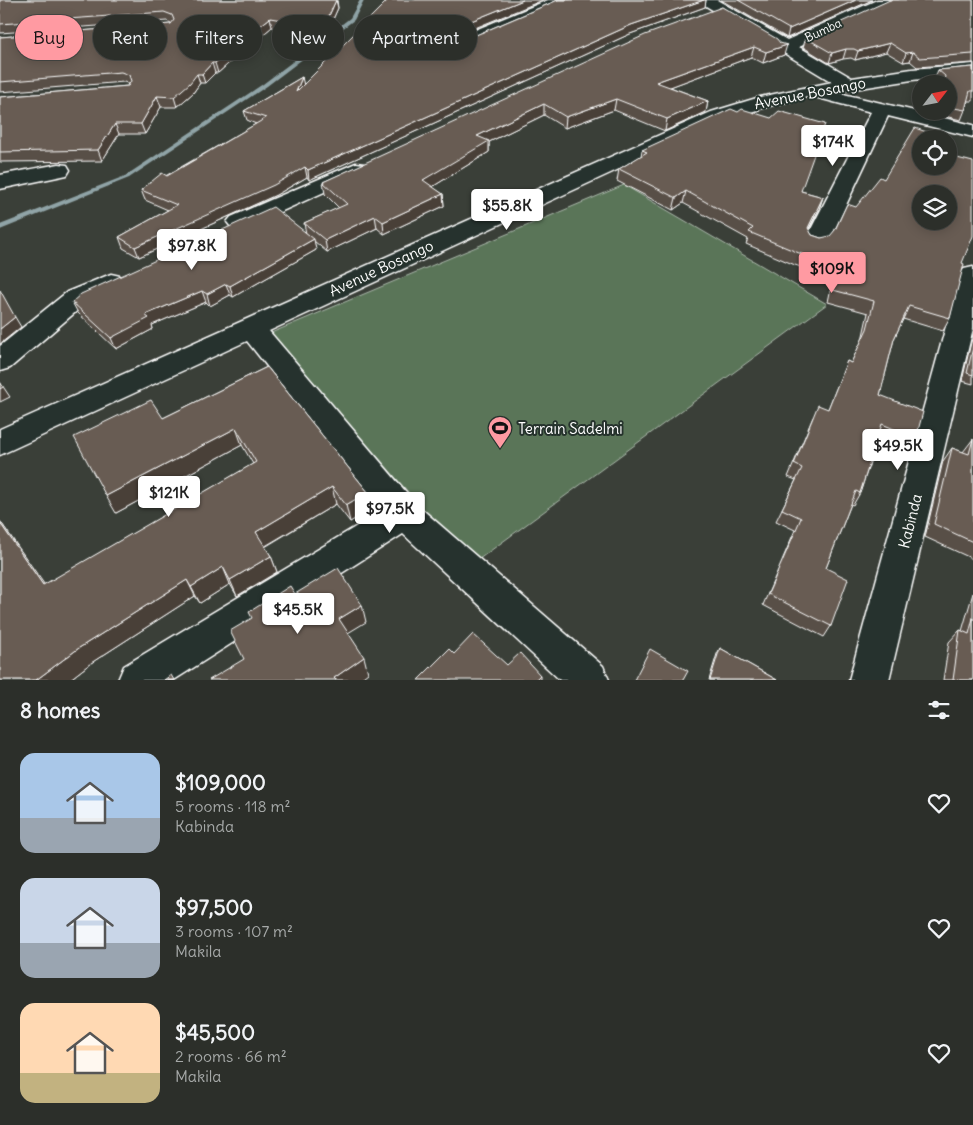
<!DOCTYPE html>
<meta charset="utf-8">
<style>
:root{--surface:#2c2f2a;--page:#343732;--text:#f1f3f6;--muted:#a6a9a8;--line:#484a47;--accent:#ff9aa2}
body{margin:0;font-family:Delius,sans-serif;background:var(--page);color:var(--text);height:100vh;display:flex;flex-direction:column;font-size:19px;white-space:nowrap}
*{box-sizing:border-box;margin:0}
p{font-size:16px;color:var(--muted)}
.icon{flex:none;width:28px;height:28px;fill:none;stroke:currentColor;stroke-width:2;stroke-linecap:round;stroke-linejoin:round}
.map{position:relative;height:680px;overflow:hidden}
.details{display:flex;flex-direction:column;background:var(--surface);flex:1}
.details>*{flex:none}
.banner{position:absolute;left:15px;top:15px;width:500px;height:45px;display:flex;gap:10px}
.needle{width:32px;rotate:58deg}
.tools{position:absolute;left:912px;top:75px;display:grid;gap:10px}
.tools a{display:grid;place-items:center;width:45px;height:45px;border-radius:50%;background:var(--surface);box-shadow:0 2px 12px #0003,0 0 0 1px var(--line);font-size:25px}
.price{position:absolute;translate:-50% -42px;padding:0 11px;border-radius:5px;background:#fff;color:#222;font-size:16px;line-height:32px;filter:drop-shadow(0 1px 2px #0008)}
.price::after{content:'';position:absolute;left:50%;top:30px;width:15px;height:11px;margin-left:-8px;background:inherit;clip-path:polygon(0 0,100% 0,50% 100%)}
.price.current{background:var(--accent);color:#111}
ul{padding:0;list-style:none}
li{display:flex;align-items:center;gap:15px;height:125px;padding:0 20px}
li span{display:grid;place-items:center;flex:none;width:140px;height:100px;border-radius:15px;color:#555}
li>.icon{margin-inline-start:auto}
span .icon{width:60px;height:60px;fill:#fffc;stroke-width:1}
li b{font-size:21px}
h2{display:flex;justify-content:space-between;align-items:center;height:60px;padding:0 20px;font-size:21px}
.pill{padding:0 18px;border-radius:22px;background:var(--surface);box-shadow:0 2px 12px #0003,0 0 0 1px var(--line);font-size:18px;line-height:45px}
.pill.current{background:var(--accent);color:#111}
.map>svg:first-child{display:block}
</style>
<div class="map">
<svg width="973" height="680" viewBox="0 0 973 680">
<rect width="100%" height="100%" fill="#3a3f38"/>
<filter id="ink" filterUnits="userSpaceOnUse"><feTurbulence type="fractalNoise" baseFrequency=".02" numOctaves="2"/><feDisplacementMap in="SourceGraphic" scale="10" xChannelSelector="R" yChannelSelector="G"/><feConvolveMatrix kernelMatrix="1 2 1 2 8 2 1 2 1" color-interpolation-filters="sRGB"/></filter>
<g filter="url(#ink)">
<polygon fill="#5a7459" stroke="#acbaac" points="624,185 827,304 471,565 271,333"/>
<g fill="none" stroke-linecap="round" stroke-linejoin="round">
<polygon fill="#90a4a7" fill-rule="evenodd" points="360,0 364,0 354,20 267,86 129,178 0,230 0,225 125,176 263,84 350,18"/>
<g stroke="#fff" stroke-width="3">
<g id="street">
<polygon points="548,0 569,0 566,3 451,53 439,53 437,49 439,45"/>
<polygon points="698,0 717,0 787,40 877,0 898,0 895,3 799,47 852,78 912,69 973,64 973,74 912,80 835,92 973,125 973,137 888,116 829,241 825,246 817,248 809,246 805,241 871,112 811,96 773,105 725,120 269,331 417,505 603,666 609,680 560,680 403,534 174,680 118,680 124,666 382,511 247,341 0,455 0,429 711,112 760,97 832,82 784,53 778,52 776,48 701,3"/>
<polygon points="356,163 364,164 367,169 364,174 247,227 239,229 231,227 227,222 231,217"/>
<polygon points="59,164 67,165 70,170 67,175 0,189 0,175"/>
<polygon points="973,267 973,328 889,680 849,680 960,275 964,269"/>
<polygon points="111,274 120,276 124,282 120,288 85,304 10,368 0,371 0,346 67,292"/>
</g>
</g>
<use href="#street" fill="#26332d" fill-rule="evenodd"/>
</g>
<g fill="#594f47" stroke="#fff">
<polygon points="0,0 337,0 338,8 325,37 272,27 248,47 243,46 237,56 218,73 215,73 205,83 200,83 193,93 177,107 161,107 145,134 119,134 102,161 0,162 0,97 128,86 129,84 124,82 0,92 0,37 171,24 171,23 167,21 0,33"/>
<polygon points="558,0 706,0 705,7 630,34 309,180 307,177 276,195 139,257 123,248 119,237 168,210 145,200 141,190 256,124 247,120 244,111 302,77 303,84 407,56 406,58 420,59"/>
<polygon points="721,0 872,0 787,38"/>
<polygon points="973,0 973,63 917,67 910,61 903,62 886,52 855,60 851,58 843,59 829,63 803,47 806,38"/>
<polygon points="722,7 784,55 763,63 751,57 670,87 708,101 706,112 665,131 614,110 565,128 544,115 489,142 489,152 432,187 443,194 444,206 384,234 377,228 327,252 314,241 316,250 233,297 230,295 210,306 206,302 152,325 153,329 116,349 78,313 72,302 306,234 304,223 339,208 325,194 323,182"/>
<polygon points="973,67 973,101 968,101 965,110 961,120 932,113 933,111 949,111 949,84 939,84 934,80 938,70"/>
<polygon points="642,150 801,191 823,197 819,209 809,230 812,235 821,238 962,263 950,318 943,331 903,319 894,339 880,395 916,438 908,450 878,438 860,493 853,505 851,504 826,568 831,626 824,637 763,605 795,530 776,521 796,480 788,477 813,417 828,409 847,361 851,363 862,340 868,313 828,302 833,278 795,265 746,244 748,239 683,203 673,210 617,181 619,169 641,156"/>
<polygon points="973,334 973,384 962,381"/>
<polygon points="267,367 368,492 371,509 350,522 336,504 265,547 271,556 277,572 237,596 230,584 200,603 195,596 91,663 69,680 0,680 0,521 44,585 253,464 242,445 116,513 163,418"/>
<polygon points="973,439 973,559 925,537 943,461 952,448 963,452"/>
<polygon points="973,593 973,680 943,680 949,642 960,630 962,631"/>
<polygon points="720,648 777,680 709,680 717,654"/>
</g>
<g fill="#484039" stroke="#fff">
<polygon points="336,0 338,8 325,37 324,27"/>
<polygon points="523,0 543,0 407,56 403,62 402,53 407,47"/>
<polygon points="704,0 706,0 705,7 630,34 309,180 308,170 631,25"/>
<polygon points="856,0 872,0 787,38 789,29"/>
<polygon points="270,18 272,27 248,47 246,37"/>
<polygon points="241,36 243,46 237,56 218,73 215,63"/>
<polygon points="890,43 886,52 855,60 858,51"/>
<polygon points="787,45 784,55 763,63 766,52"/>
<polygon points="754,47 751,57 654,93 656,82"/>
<polygon points="846,49 843,59 829,63 832,53"/>
<polygon points="913,52 910,61 903,62 906,53"/>
<polygon points="212,63 215,73 205,83 202,74"/>
<polygon points="197,74 200,83 193,93 177,107 174,97"/>
<polygon points="302,77 304,86 296,92"/>
<polygon points="157,96 161,107 145,134 141,124"/>
<polygon points="616,99 614,110 565,128 566,117"/>
<polygon points="708,101 706,112 665,131 667,119"/>
<polygon points="544,104 544,115 489,142 489,152 424,192 423,180 477,136"/>
<polygon points="115,124 119,134 102,161 98,150"/>
<polygon points="305,167 307,177 276,195 139,257 135,247"/>
<polygon points="686,191 683,203 673,210 676,198"/>
<polygon points="443,194 444,206 384,234 383,222"/>
<polygon points="823,197 819,209 803,240 808,228"/>
<polygon points="375,216 377,228 327,252 325,240"/>
<polygon points="314,239 316,250 233,297 230,286"/>
<polygon points="226,284 230,295 210,306 207,294"/>
<polygon points="202,291 206,302 152,325 153,329 116,349 111,338 145,315"/>
<polygon points="15,317 21,327 0,344 0,329"/>
<polygon points="0,382 10,397 0,402"/>
<polygon points="236,428 242,445 116,513 106,496"/>
<polygon points="332,487 336,504 262,548 256,532"/>
<polygon points="368,492 371,509 350,522 346,505"/>
<polygon points="0,521 56,601 43,585 0,523"/>
<polygon points="271,556 277,572 237,596 230,580"/>
<polygon points="223,567 230,584 200,603 191,587"/>
<polygon points="187,580 195,596 91,663 69,680 36,680 79,648"/>
<polygon points="362,605 366,622 343,636 339,619"/>
<polygon points="364,657 368,673 359,680 335,680 334,678"/>
<polygon points="540,675 540,680 535,680"/>
</g>
<g fill="#675c52" stroke="#fff" fill-rule="evenodd">
<polygon points="0,0 336,0 324,27 270,18 246,37 241,36 235,47 215,63 212,63 202,74 197,74 190,83 174,97 157,96 141,124 115,124 98,150 0,152 0,97 128,86 131,81 129,75 121,72 0,82 0,37 171,24 174,20 172,15 164,12 0,24"/>
<polygon points="388,0 523,0 407,47 402,53 406,58 420,59 558,0 704,0 631,25 308,170 305,167 274,185 135,247 119,237 177,205 141,190 162,173 167,176 266,118 244,111 302,77 296,92"/>
<polygon points="738,0 856,0 789,29"/>
<polygon points="890,0 973,0 973,54 920,58 913,52 906,53 890,43 858,51 854,49 846,49 832,53 806,38"/>
<polygon points="722,7 777,39 780,43 787,45 766,52 754,47 656,82 708,101 667,119 616,99 566,117 544,104 477,136 489,141 423,180 443,194 383,222 375,216 325,240 304,223 347,204 323,182 645,35"/>
<polygon points="973,67 973,91 970,91 965,110 949,107 949,84 943,84 945,76 938,70"/>
<path d="M731,109L738,112L742,109L771,118L779,111L825,124L801,191L823,197L808,228L812,235L821,238L830,236L835,230L847,204L856,207L880,177L884,179L915,128L944,138V139H921V166H949V156L973,162V236L962,263L964,264L950,318L909,306L894,339L880,395L923,412L916,438L882,424L860,493L856,491L826,568L848,579L831,626L768,594L801,518L782,509L802,468L794,464L818,405L828,409L847,361L851,363L867,329L874,301L833,290L838,266L799,253L749,232L753,228L686,191L676,198L619,169L647,152L642,150ZM921,194H949V221H921Z"/>
<polygon points="273,207 314,239 230,286 226,284 207,294 202,291 145,315 149,318 111,338 72,302 81,294"/>
<polygon points="0,290 15,317 0,329"/>
<polygon points="973,347 973,375 967,373"/>
<polygon points="267,367 368,492 346,505 332,487 256,532 271,556 230,580 223,567 191,587 187,580 79,648 36,680 0,680 0,523 43,585 256,462 236,428 106,496 74,437 151,400 163,418"/>
<polygon points="0,382 3,387 0,389"/>
<polygon points="973,439 973,542 934,524 952,448 969,454"/>
<polygon points="338,568 362,605 339,619 364,657 334,678 336,680 209,680 244,659 230,631 252,618 249,612 290,586 295,594"/>
<polygon points="973,618 973,680 953,680 960,630 969,634"/>
<polygon points="473,634 507,665 520,653 540,675 535,680 418,680 449,649 454,654"/>
<polygon points="720,648 777,680 710,680"/>
<polygon points="650,649 688,671 683,680 634,680"/>
<polygon points="171,675 174,680 164,680"/>
</g>
</g>
<defs>
<g id="stadium-pin" transform="scale(1.25)"><path d="M0 17L-7.5 6A9.5 9.5 0 1 1 7.5 6Z" fill="#ff9aa2" stroke="#26332d"/><path d="M0-5a6.5 5 0 1 0 0 10a6.5 5 0 1 0 0-10ZM-3.5-1.8h7v3.6h-7Z" fill="#111"/></g>
</defs>
<g fill-rule="evenodd">
<use href="#stadium-pin" x="500" y="428"/>
</g>
<g text-anchor="middle" dominant-baseline="central" stroke-width="4" stroke-linejoin="round" paint-order="stroke">
<g font-size="12" fill="#fff" stroke="#26332d">
<text transform="translate(823 30) rotate(-25)">Bumba</text>
</g>
<g font-size="15" fill="#fff" stroke="#26332d">
<text transform="translate(810 93) rotate(-11)">Avenue Bosango</text>
<text transform="translate(381 268) rotate(-25)">Avenue Bosango</text>
<text transform="translate(910 521) rotate(-76)">Kabinda</text>
</g>
<g font-size="15" fill="#fff" stroke="#26332d" text-anchor="start">
<text x="518" y="428">Terrain Sadelmi</text>
</g>
</g>
</svg>
<div class="tools">
<a><svg class="needle" viewBox="-14 -14 28 28"><path d="M0-13l5 13h-10z" fill="#e53935"/><path d="M0 13l5-13h-10z" fill="#a6a9a8"/></svg></a>
<a><svg class="icon" aria-label="locate" viewBox="0 0 24 24"><circle cx="12" cy="12" r="6"/><path d="M12 2v4M12 18v4M2 12h4M18 12h4"/></svg></a>
<a><svg class="icon" aria-label="layers" viewBox="0 0 24 24"><path d="M12 4l9 5-9 5-9-5zM3 14l9 5 9-5"/></svg></a>
</div>
<b class="price" style="left:833px;top:167px">$174K</b>
<b class="price" style="left:507px;top:231px">$55.8K</b>
<b class="price" style="left:192px;top:271px">$97.8K</b>
<b class="price current" style="left:832px;top:294px">$109K</b>
<b class="price" style="left:898px;top:471px">$49.5K</b>
<b class="price" style="left:169px;top:518px">$121K</b>
<b class="price" style="left:390px;top:534px">$97.5K</b>
<b class="price" style="left:298px;top:635px">$45.5K</b>
<div class="banner">
<a class="pill current">Buy</a>
<a class="pill">Rent</a>
<a class="pill">Filters</a>
<a class="pill">New</a>
<a class="pill">Apartment</a>
</div>
</div>
<section class="details">
<h2>8 homes<svg class="icon" aria-label="filters" viewBox="0 0 24 24"><path d="M4 7h16M4 17h16"/><circle cx="9" cy="7" r="2"/><circle cx="15" cy="17" r="2"/></svg></h2>
<ul>
<li><span style="background:linear-gradient(#a9c7e8 65%,#9aa5b1 0)"><svg class="icon" aria-label="home" viewBox="0 0 24 24"><path d="M3 11l9-7 9 7M6 9v11h12V9"/></svg></span><div><b>$109,000</b><p>5 rooms · 118 m²</p><p>Kabinda</p></div><svg class="icon" aria-label="heart" viewBox="0 0 24 24"><path d="M12 20l-8-8c-3-5 5-10 8-4 3-6 11-1 8 4z"/></svg></li>
<li><span style="background:linear-gradient(#c9d6e8 65%,#9aa5b1 0)"><svg class="icon" aria-label="home" viewBox="0 0 24 24"><path d="M3 11l9-7 9 7M6 9v11h12V9"/></svg></span><div><b>$97,500</b><p>3 rooms · 107 m²</p><p>Makila</p></div><svg class="icon" aria-label="heart" viewBox="0 0 24 24"><path d="M12 20l-8-8c-3-5 5-10 8-4 3-6 11-1 8 4z"/></svg></li>
<li><span style="background:linear-gradient(#ffd9b3 70%,#c2b280 0)"><svg class="icon" aria-label="home" viewBox="0 0 24 24"><path d="M3 11l9-7 9 7M6 9v11h12V9"/></svg></span><div><b>$45,500</b><p>2 rooms · 66 m²</p><p>Makila</p></div><svg class="icon" aria-label="heart" viewBox="0 0 24 24"><path d="M12 20l-8-8c-3-5 5-10 8-4 3-6 11-1 8 4z"/></svg></li>
</ul>
</section>
